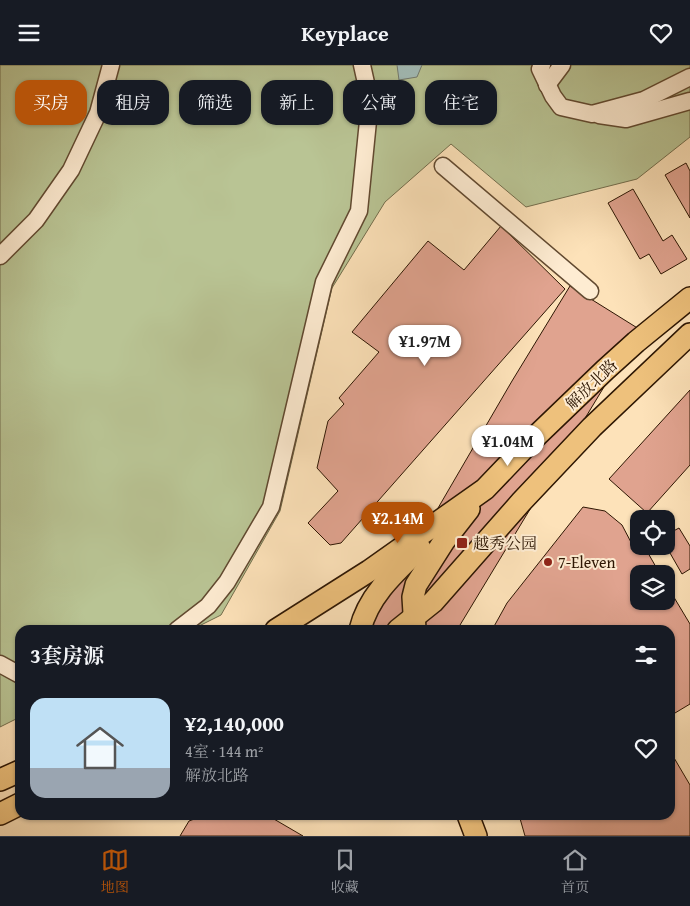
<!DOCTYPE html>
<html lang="zh">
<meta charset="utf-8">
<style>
:root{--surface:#171b24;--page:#242831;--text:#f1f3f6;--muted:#9ea1a6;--line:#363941;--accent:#b45309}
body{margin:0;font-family:"Gentium Book Plus","Noto Serif SC",serif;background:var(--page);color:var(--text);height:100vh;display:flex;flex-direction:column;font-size:19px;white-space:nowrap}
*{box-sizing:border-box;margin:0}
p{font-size:16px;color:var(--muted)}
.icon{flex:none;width:28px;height:28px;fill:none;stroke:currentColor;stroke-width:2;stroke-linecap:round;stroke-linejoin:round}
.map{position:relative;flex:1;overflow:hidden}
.panel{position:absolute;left:15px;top:560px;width:660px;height:195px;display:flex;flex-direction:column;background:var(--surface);border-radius:15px;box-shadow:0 1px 4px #0004}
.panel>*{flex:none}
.hud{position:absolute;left:15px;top:15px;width:660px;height:45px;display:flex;gap:10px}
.buttons{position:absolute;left:630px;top:445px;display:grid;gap:10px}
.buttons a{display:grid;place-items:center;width:45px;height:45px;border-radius:10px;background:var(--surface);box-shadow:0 1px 4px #0004;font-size:25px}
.price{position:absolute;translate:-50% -42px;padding:0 11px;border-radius:18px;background:#fff;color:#222;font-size:16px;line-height:32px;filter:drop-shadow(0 1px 2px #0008)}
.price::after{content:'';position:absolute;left:50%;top:30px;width:15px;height:11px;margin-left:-8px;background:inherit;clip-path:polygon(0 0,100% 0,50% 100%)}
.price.on{background:var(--accent);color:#fff}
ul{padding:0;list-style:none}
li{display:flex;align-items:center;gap:15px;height:125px;padding:0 15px}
li span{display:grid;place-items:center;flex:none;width:140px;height:100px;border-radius:15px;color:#555}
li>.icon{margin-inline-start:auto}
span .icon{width:60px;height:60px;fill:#fffc;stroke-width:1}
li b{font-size:21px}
h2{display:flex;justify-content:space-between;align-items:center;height:60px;padding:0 15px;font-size:21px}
.pill{padding:0 18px;border-radius:15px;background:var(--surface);box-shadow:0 1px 4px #0004;font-size:18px;line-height:45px}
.pill.on{background:var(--accent);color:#fff}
header{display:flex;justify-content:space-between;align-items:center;height:65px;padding:0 15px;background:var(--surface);font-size:22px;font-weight:800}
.tab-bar{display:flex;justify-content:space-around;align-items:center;height:70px;border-top:1px solid var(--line);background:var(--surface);font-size:14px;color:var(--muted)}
.tab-bar a{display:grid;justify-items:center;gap:2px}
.tab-bar .on{color:var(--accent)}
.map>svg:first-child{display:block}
</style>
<header><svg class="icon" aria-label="menu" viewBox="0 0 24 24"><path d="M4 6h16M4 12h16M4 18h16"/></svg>Keyplace<svg class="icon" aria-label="heart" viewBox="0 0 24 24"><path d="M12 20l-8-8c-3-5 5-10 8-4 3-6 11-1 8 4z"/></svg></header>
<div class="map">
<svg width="690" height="771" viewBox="0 0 690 771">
<rect width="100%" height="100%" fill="#fde2b9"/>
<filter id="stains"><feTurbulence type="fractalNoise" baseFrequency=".004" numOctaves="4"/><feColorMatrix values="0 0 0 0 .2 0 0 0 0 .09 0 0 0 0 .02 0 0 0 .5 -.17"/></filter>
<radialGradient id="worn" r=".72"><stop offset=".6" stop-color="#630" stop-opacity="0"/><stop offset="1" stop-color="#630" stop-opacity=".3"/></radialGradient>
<polygon fill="#b9c494" stroke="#736d4c" points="0,0 690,0 690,72 637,114 526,142 451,79 385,137 332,223 280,446 221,550 191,565 20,565 20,652 0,662"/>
<polygon fill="#a2bcb7" stroke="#737a6f" points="397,0 422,0 417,12 399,15"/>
<g fill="#e0a38f" stroke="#2d1603">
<polygon points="686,98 690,106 690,153 665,110"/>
<polygon points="633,124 663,176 672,170 687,194 661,209 649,189 640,194 608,138"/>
<polygon points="501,161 565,224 341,478 330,480 308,458 338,426 317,403 328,356 344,339 339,333 379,287 352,267 428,176 464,205"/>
<polygon points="570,221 639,264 457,565 367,565 512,316"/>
<polygon points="690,325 690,400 647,448 609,414"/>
<polygon points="583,442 605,446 622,460 633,481 639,478 639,481 644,481 660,509 639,509 639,536 666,536 666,519 690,559 690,639 670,651 670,565 492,565 507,538"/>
<polygon points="679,463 690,481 690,504 682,509 666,481 666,470"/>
<polygon points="670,686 690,720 690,771 525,771 519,750 670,750"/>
<polygon points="205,750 267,750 303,771 180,771 189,756"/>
</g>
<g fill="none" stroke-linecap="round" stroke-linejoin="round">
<g stroke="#614930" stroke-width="19">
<g id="minor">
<polyline points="542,0 540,4 553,31 561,42 592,49 644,35 690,12"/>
<polyline points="547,20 562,0"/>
<polyline points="599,50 626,54 690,36"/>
<polyline points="443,101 590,226"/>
<polyline points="0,191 36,155 71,105 98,48 111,0"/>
<polyline points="177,565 208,541 227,517 271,442 324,217 359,146 370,36 362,0"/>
<polyline points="0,599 20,610"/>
</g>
</g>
<g stroke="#2d1603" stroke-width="24">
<g id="major">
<polyline points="415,564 413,532 416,520 444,476 469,444"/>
<polyline points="276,565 369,506 485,424 529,378 605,305 636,277 690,233"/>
<path d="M360,565C368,531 395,507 420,483"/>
<polyline points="398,565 433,537 522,436 592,362 690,269"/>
<polyline points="0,715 20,706"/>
<polyline points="0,749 20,739"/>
<polyline points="468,750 476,771"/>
</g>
</g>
<use href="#minor" stroke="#feecd2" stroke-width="16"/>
<use href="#major" stroke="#eec17c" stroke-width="21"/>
</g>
<g fill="#8f2418" stroke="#feecd2" stroke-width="2">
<rect x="456" y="472" width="12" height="12" rx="2.5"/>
<circle cx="548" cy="497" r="5"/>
</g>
<g text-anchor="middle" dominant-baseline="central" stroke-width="4" stroke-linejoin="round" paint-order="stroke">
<g font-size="16" fill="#2d1603" stroke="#feecd2">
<text transform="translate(591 319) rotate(-44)">解放北路</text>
</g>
<g font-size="16" fill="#2d1603" stroke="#feecd2" text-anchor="start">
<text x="473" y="478">越秀公园</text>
<text x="558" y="497">7-Eleven</text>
</g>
</g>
<rect width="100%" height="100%" filter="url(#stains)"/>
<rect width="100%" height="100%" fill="url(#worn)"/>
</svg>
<div class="buttons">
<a><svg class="icon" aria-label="locate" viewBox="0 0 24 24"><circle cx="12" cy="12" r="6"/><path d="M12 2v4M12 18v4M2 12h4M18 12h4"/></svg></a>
<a><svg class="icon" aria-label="layers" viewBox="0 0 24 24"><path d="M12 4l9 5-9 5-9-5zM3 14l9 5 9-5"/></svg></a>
</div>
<b class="price" style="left:425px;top:302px">¥1.97M</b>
<b class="price" style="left:508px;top:402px">¥1.04M</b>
<b class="price on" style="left:398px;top:479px">¥2.14M</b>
<div class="hud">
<a class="pill on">买房</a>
<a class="pill">租房</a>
<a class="pill">筛选</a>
<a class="pill">新上</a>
<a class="pill">公寓</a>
<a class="pill">住宅</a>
</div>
<section class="panel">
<h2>3套房源<svg class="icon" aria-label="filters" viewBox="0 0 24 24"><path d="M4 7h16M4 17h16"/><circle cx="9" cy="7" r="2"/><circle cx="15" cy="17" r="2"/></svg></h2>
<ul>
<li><span style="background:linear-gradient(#bfe0f5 70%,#9aa5b1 0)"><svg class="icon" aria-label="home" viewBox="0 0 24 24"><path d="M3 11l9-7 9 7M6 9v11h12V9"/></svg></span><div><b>¥2,140,000</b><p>4室 · 144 m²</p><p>解放北路</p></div><svg class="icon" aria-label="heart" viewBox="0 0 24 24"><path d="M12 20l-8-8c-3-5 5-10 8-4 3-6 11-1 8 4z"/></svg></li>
</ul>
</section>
</div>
<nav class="tab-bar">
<a class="on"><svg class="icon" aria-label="map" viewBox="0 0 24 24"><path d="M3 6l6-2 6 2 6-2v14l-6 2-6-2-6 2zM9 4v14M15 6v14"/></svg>地图</a>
<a><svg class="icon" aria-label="saved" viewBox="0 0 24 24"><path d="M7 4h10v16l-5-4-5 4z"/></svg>收藏</a>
<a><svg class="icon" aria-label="home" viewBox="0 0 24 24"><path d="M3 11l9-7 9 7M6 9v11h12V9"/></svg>首页</a>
</nav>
